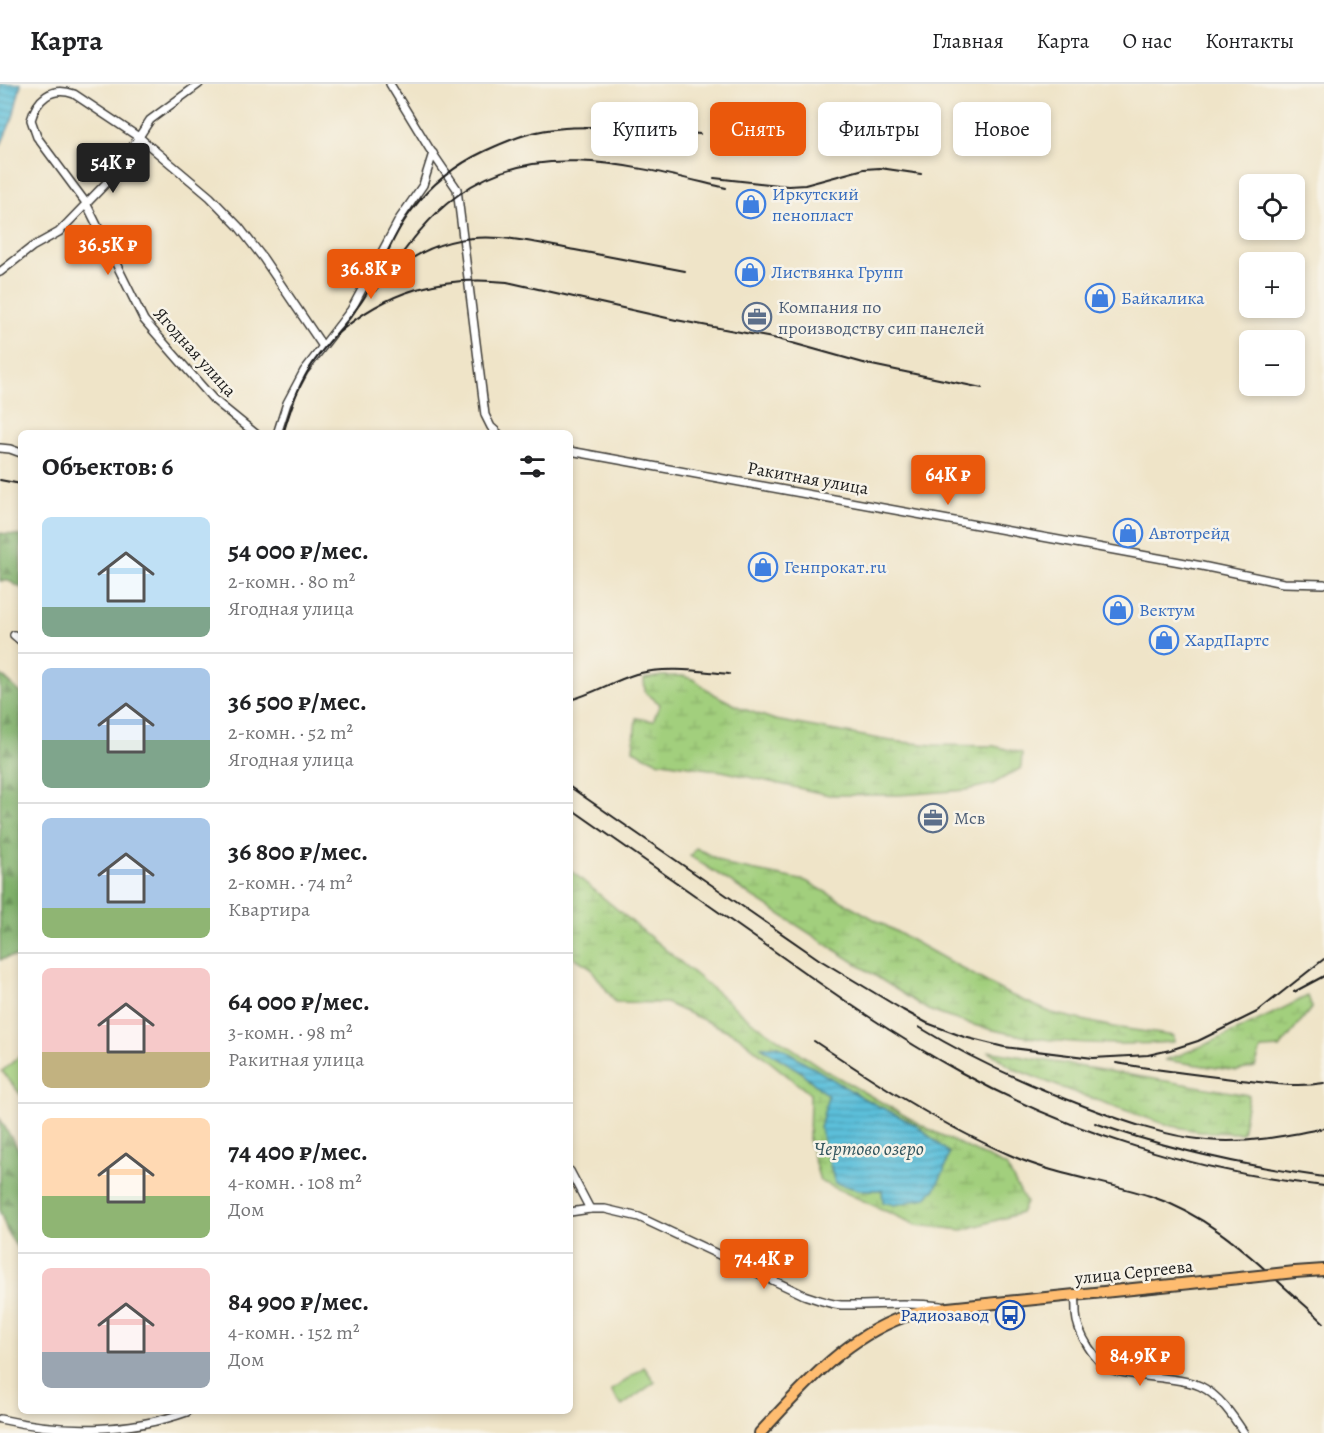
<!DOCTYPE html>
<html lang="ru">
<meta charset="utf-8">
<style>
:root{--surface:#fff;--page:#f6f6f6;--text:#202124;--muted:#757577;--line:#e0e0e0;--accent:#ea580c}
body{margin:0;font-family:Alegreya,serif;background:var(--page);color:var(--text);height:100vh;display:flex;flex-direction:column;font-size:22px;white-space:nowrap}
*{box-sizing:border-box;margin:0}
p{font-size:20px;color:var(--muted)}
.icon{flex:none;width:33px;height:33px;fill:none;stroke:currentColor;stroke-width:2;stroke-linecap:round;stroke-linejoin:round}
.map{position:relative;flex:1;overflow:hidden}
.side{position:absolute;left:18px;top:346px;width:555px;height:984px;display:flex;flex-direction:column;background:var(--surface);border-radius:9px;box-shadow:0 3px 9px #0003}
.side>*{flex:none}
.top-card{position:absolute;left:591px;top:18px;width:570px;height:54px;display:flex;gap:12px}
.controls{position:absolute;left:1239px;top:90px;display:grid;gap:12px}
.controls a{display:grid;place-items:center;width:66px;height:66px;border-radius:9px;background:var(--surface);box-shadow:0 3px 9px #0003;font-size:30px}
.price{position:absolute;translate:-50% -51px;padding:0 14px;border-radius:6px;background:var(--accent);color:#fff;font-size:20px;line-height:39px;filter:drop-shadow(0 2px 3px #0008)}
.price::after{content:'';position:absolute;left:50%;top:36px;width:18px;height:14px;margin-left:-9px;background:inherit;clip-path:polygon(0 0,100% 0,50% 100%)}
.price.current{background:#222;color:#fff}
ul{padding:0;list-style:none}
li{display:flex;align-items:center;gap:18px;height:150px;padding:0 24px}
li+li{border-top:2px solid var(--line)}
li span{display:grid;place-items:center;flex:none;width:168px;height:120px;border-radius:9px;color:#555}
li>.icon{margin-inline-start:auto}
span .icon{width:72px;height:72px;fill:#fffc;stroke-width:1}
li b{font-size:26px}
h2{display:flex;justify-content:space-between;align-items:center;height:72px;padding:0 24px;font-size:26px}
.tag{padding:0 21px;border-radius:9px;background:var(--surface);box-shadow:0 3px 9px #0003;font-size:21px;line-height:54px}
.tag.current{background:var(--accent);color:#fff}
header{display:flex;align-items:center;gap:36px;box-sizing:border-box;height:84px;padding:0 30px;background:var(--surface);border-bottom:2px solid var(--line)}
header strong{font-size:28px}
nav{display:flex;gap:33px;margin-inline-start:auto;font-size:21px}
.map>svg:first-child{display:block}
</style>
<header>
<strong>Карта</strong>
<nav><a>Главная</a><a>Карта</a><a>О нас</a><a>Контакты</a></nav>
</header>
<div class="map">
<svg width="1324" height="1349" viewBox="0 0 1324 1349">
<defs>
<pattern id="forest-firs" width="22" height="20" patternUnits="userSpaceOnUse" patternTransform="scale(1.5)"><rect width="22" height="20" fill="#81b26c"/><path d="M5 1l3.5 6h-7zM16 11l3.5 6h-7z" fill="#699058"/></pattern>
<pattern id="wetland-marsh" width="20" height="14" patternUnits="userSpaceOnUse" patternTransform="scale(1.5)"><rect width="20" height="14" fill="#a2cf7d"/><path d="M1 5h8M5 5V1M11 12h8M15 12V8" fill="none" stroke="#8bb16b"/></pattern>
<pattern id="water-rules" width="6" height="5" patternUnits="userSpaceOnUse" patternTransform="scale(1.5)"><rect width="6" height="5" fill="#5cbfda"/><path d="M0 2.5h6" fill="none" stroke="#4b9ab0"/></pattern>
</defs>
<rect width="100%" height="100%" fill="#f7f3e8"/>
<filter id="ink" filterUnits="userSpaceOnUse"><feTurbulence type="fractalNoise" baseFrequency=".0167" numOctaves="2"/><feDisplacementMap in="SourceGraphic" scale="12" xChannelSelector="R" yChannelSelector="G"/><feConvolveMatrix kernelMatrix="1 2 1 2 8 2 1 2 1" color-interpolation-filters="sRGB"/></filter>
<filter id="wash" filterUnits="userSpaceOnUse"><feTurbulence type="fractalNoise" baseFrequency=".008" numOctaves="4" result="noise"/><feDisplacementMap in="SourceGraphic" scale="24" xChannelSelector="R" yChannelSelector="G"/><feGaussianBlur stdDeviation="1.35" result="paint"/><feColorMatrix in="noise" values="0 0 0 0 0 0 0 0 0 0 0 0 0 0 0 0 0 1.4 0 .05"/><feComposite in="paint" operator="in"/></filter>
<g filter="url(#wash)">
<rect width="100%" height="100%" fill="#efe4c8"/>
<g fill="#a2cf7d" stroke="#5f764c" stroke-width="1.5">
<polygon points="21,971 21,1011 2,987"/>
<polygon points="644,1283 655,1298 622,1322 611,1307"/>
</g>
<g fill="url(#forest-firs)" stroke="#4e6744" stroke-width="1.5">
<polygon points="0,449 21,452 21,504 9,497 0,497"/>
<polygon points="0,590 21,609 21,873 10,873 0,876"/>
<polygon points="0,1035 21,1070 21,1169 8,1150 0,1127"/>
</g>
<g fill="url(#wetland-marsh)" stroke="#5f764c" stroke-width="1.5" fill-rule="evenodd">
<polygon points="662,592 684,592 695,596 712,609 741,624 775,636 891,657 933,661 994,662 1022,669 1021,684 993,700 966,706 899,711 829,711 722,687 656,677 633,666 636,634 653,637 660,620 645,608 644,595"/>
<path d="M696,764L731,782L806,797L1006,909L1052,929L1113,943L1174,952V958C1089,964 1008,957 928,926L690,772Z"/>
<path d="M570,786L750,936L825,986L930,1046L1006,1082L1026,1119L1021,1129L963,1146L916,1141L820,1097L809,1058L810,1010L737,951L666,919L615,918L590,883L575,874L570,869ZM762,963L916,1041L949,1069L882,1106H860L835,1099L820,1044L828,1012L800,987Z"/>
<path d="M1308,912L1312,923L1280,964L1261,965L1255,983L1237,987L1165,976C1215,959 1261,935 1308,912Z"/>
<polygon points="988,967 1249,1011 1242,1049 1204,1048 1167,1041 1068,1006 1014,985"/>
</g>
<g fill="url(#water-rules)" stroke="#3c6e7b" stroke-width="1.5">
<polygon points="0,0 21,0 13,33 0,63"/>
<polygon points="777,961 863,1014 916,1041 949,1069 944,1087 935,1105 925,1114 895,1121 883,1118 882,1106 860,1106 835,1099 820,1044 828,1012 800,987 761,963"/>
</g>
</g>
<g filter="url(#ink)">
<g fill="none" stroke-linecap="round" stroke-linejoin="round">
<g stroke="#3c3a36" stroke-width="10">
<g id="minor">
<polyline points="390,0 429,64 457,105 485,331 491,343 499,350"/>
<polyline points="0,188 32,163 59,148 114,91 150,36 199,0"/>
<path d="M256,350L213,315L144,236L86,119L37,53L31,36C37,15 51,2 74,10L140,54L210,113L239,143L263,174L322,261"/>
<polyline points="277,350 287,319 304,287 351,226 400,134 423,101 433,69"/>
<polyline points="0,364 10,365 21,369"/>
<polyline points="570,367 1202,482 1283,499 1324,500"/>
<polyline points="14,551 21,557"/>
<polyline points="570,1087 590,1125"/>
<path d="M570,1128L590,1125H605L639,1133L804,1211C816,1215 828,1220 841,1221C874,1222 907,1217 940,1222"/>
<path d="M1075,1211C1076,1218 1076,1223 1076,1230C1077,1248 1095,1280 1113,1286C1129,1291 1147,1292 1163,1294C1176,1296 1189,1297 1200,1302C1219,1311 1233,1332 1244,1349"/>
<path d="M0,1335C61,1349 128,1349 187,1328"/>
</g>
</g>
<g stroke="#3c3a36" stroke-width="14">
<g id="primary">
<polyline points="1295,1188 1324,1186"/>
<path d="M760,1349C802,1304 843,1255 903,1233C917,1228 933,1226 948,1224L1249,1193"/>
</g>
</g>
<use href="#minor" stroke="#fff" stroke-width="7"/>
<use href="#primary" stroke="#febc70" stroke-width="10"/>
<g stroke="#1c1c1c" stroke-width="2">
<polyline points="714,94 788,102 805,101 864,85 880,84 921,90"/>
<path d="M395,187C451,139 509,153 575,166C612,173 648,180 685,187"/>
<path d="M375,207C400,173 423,136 458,111C536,52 640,84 726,104"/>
<path d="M337,250C387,207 441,191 507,198L676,236L778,255L867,280L982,304"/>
<path d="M283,350C289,331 294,312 304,294C319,265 346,242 364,214C382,186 391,153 412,126C432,99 455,81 485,67C500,60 516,53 532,49C578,37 651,47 700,50"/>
<polyline points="0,396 21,400"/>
<path d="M570,616C593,610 613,597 636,590C666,582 698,587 729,590"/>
<polyline points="570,703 820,876 903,926 927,939 964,953 1004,963 1093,974 1148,971 1170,966 1198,957 1257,928 1324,875"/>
<path d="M570,724C636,770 702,816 767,862C830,907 894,952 962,989C1073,1050 1198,1088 1324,1102"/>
<polyline points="1294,908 1324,892"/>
<path d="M919,943C971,975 1026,1000 1084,1022C1123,1037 1164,1052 1206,1056C1246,1060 1286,1052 1324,1044"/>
<path d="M814,957C877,999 941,1041 1010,1071C1054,1091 1104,1097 1150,1112C1202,1129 1241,1163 1280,1199C1295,1213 1310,1225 1324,1239"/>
<path d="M1116,979C1157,986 1199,991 1241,996C1268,999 1296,1004 1324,999"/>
<path d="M1095,1039C1170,1066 1245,1082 1324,1093"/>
</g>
<g stroke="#3c3a36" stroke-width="14" stroke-linecap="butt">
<polyline id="primary-bridge" points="1249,1193 1295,1188"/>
</g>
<use href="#primary-bridge" stroke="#febc70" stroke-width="10"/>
</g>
</g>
<defs>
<g id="shop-ring" transform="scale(1.5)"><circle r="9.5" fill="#f7f3e8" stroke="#3f7fe0" stroke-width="1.5"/><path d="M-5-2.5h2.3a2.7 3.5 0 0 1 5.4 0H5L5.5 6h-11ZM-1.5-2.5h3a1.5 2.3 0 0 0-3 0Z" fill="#3f7fe0"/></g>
<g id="office-ring" transform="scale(1.5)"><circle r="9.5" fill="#f7f3e8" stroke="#5c6f8a" stroke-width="1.5"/><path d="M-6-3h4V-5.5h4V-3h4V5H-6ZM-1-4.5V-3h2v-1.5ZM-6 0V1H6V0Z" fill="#5c6f8a"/></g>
<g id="bus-ring" transform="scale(1.5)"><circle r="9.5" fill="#f7f3e8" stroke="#1a4fb4" stroke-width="1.5"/><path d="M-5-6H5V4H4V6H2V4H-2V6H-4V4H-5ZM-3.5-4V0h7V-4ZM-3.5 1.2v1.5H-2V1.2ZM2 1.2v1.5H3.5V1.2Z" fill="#1a4fb4"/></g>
</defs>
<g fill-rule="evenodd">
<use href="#shop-ring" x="751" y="120"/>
<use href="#shop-ring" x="750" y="188"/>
<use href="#shop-ring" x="1100" y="214"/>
<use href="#office-ring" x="757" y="233"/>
<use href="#shop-ring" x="1128" y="449"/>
<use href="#shop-ring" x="763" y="483"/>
<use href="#shop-ring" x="1118" y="526"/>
<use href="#shop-ring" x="1164" y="556"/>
<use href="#office-ring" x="933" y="734"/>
<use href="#bus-ring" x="1010" y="1231"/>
</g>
<g text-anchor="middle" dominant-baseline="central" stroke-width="5" stroke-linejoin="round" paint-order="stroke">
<g font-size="18" fill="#366cbe" stroke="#f7f3e8" text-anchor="start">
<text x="772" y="110">Иркутский<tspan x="772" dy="21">пенопласт</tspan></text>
<text x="771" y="188">Листвянка Групп</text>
<text x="1121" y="214">Байкалика</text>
<text x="1149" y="449">Автотрейд</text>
<text x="784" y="483">Генпрокат.ru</text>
<text x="1139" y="526">Вектум</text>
<text x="1185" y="556">ХардПартс</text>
</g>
<g font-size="18" fill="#4e5e75" stroke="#f7f3e8" text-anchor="start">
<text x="778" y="223">Компания по<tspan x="778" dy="21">производству сип панелей</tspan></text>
<text x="954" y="734">Мсв</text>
</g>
<g font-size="18" fill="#1c1c1c" stroke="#f7f3e8">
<text transform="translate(195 268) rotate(48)">Ягодная улица</text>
<text transform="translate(808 394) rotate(10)">Ракитная улица</text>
<text transform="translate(1134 1188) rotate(-6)">улица Сергеева</text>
</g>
<g font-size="18" fill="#164399" stroke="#f7f3e8" text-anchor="end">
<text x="989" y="1231">Радиозавод</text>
</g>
<g font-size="20" font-style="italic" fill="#32555e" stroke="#f7f3e8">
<text x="869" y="1064">Чертово озеро</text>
</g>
</g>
</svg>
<div class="controls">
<a><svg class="icon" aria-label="locate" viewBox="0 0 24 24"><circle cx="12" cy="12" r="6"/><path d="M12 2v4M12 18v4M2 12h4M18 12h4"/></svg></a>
<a>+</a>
<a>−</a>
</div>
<b class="price current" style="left:113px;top:110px">54K ₽</b>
<b class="price" style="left:108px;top:192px">36.5K ₽</b>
<b class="price" style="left:371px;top:216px">36.8K ₽</b>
<b class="price" style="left:948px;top:422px">64K ₽</b>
<b class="price" style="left:764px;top:1206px">74.4K ₽</b>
<b class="price" style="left:1140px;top:1303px">84.9K ₽</b>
<div class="top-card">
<a class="tag">Купить</a>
<a class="tag current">Снять</a>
<a class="tag">Фильтры</a>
<a class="tag">Новое</a>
</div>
<section class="side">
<h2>Объектов: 6<svg class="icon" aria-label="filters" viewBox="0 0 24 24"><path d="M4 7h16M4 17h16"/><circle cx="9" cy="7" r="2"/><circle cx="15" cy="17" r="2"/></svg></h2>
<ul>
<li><span style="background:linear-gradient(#bfe0f5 75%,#7fa58c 0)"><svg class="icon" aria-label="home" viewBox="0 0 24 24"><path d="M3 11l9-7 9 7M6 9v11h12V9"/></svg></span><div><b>54 000 ₽/мес.</b><p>2-комн. · 80 m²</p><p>Ягодная улица</p></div></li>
<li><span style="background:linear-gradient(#a9c7e8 60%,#7fa58c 0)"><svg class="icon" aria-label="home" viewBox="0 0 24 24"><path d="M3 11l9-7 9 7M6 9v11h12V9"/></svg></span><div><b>36 500 ₽/мес.</b><p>2-комн. · 52 m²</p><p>Ягодная улица</p></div></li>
<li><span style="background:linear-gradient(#a9c7e8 75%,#8fb573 0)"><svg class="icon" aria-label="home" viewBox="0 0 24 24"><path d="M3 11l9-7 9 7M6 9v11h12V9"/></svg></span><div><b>36 800 ₽/мес.</b><p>2-комн. · 74 m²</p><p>Квартира</p></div></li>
<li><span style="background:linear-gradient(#f6c9c9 70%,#c2b280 0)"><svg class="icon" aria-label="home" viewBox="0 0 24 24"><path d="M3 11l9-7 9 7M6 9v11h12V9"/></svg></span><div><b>64 000 ₽/мес.</b><p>3-комн. · 98 m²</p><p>Ракитная улица</p></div></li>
<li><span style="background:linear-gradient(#ffd9b3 65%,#8fb573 0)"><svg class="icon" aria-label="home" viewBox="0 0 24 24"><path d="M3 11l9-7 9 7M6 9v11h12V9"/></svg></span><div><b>74 400 ₽/мес.</b><p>4-комн. · 108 m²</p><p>Дом</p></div></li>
<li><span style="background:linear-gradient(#f6c9c9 70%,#9aa5b1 0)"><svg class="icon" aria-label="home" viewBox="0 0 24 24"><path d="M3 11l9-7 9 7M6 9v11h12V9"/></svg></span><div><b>84 900 ₽/мес.</b><p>4-комн. · 152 m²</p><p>Дом</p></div></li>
</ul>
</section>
</div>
